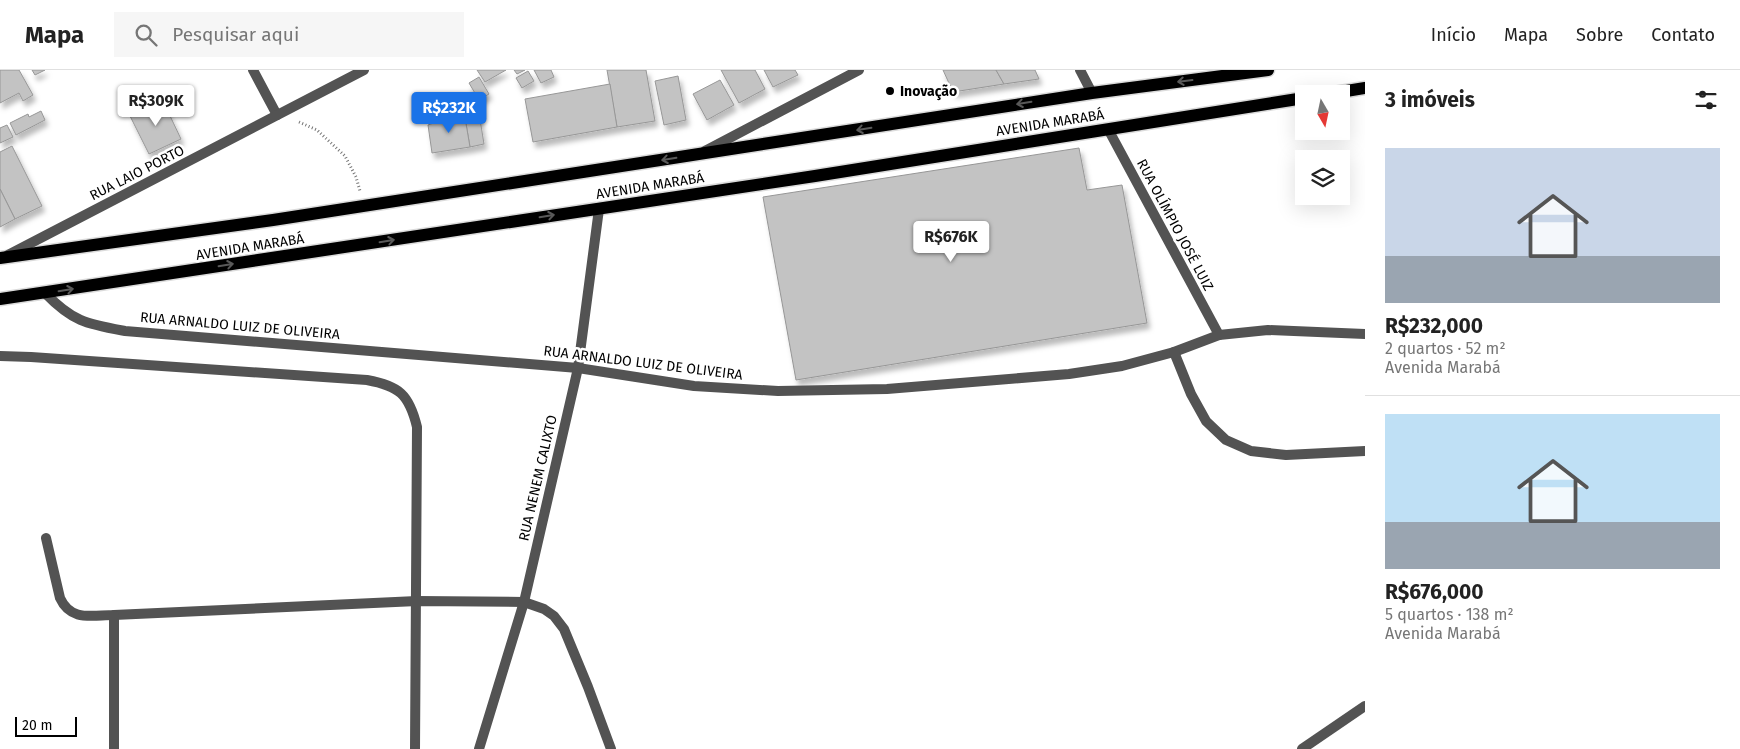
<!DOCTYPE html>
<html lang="pt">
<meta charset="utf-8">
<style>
:root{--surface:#fff;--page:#f6f6f6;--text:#222;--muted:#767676;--line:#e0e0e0;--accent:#1a73e8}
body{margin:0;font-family:"Fira Sans",sans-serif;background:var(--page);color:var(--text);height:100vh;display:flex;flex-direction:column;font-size:19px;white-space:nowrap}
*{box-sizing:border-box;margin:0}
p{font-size:16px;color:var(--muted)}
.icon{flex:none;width:28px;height:28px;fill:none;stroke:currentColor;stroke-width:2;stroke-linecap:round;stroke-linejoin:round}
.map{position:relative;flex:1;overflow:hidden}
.side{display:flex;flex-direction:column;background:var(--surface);width:375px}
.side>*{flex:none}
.needle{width:32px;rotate:171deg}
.buttons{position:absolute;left:1295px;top:15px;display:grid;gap:10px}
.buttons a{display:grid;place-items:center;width:55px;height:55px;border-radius:0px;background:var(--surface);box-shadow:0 5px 20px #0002;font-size:25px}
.scale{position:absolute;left:15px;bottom:12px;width:62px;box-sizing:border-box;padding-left:5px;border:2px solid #000;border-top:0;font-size:14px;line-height:18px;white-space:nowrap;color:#000;-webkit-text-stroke:4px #fff;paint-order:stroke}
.price{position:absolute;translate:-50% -42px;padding:0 11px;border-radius:5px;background:#fff;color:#222;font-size:16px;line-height:32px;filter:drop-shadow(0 1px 2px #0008)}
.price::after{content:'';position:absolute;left:50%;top:30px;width:15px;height:11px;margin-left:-8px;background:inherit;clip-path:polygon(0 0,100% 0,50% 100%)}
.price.current{background:var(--accent);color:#fff}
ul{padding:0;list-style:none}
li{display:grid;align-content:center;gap:10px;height:265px;padding:0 20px}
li+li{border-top:1px solid var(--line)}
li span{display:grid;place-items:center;height:155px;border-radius:0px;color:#555}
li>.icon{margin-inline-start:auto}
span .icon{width:90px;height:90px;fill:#fffc;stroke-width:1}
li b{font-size:21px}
h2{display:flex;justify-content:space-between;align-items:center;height:60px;padding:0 20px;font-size:21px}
header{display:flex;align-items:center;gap:30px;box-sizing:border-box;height:70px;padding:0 25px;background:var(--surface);border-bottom:1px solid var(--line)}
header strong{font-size:24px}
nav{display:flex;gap:28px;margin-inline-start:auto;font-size:18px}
.search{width:350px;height:45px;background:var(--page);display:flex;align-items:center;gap:12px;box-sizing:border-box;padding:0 18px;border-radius:0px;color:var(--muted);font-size:19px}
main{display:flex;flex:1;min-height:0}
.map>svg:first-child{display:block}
</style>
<header>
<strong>Mapa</strong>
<div class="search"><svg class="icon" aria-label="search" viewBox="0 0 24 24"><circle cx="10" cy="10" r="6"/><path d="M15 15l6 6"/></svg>Pesquisar aqui</div>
<nav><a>Início</a><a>Mapa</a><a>Sobre</a><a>Contato</a></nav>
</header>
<main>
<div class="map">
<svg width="1365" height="679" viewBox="0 0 1365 679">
<defs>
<filter id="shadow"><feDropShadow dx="3" dy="5.5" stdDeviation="2.5" flood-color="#0004"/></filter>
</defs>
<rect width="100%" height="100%" fill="#fff"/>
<g fill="#c3c3c3" stroke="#979797" filter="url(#shadow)">
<polygon points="0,0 19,0 33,25 23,31 19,23 0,33"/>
<polygon points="32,0 45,0 35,5"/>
<polygon points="477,0 506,0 485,12"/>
<polygon points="514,0 525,0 517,4"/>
<polygon points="534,0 551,0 554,7 541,13"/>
<polygon points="607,0 646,0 655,51 617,57"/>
<polygon points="721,0 755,0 765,19 739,33"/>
<polygon points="764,0 795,0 798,5 773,17"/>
<polygon points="943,0 996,0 1004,14 953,22"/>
<polygon points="996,0 1035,0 1039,9 1004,14"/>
<polygon points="528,1 534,11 522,18 516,8"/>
<polygon points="678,6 686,50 664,55 655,11"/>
<polygon points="479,7 489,24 479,30 469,13"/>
<polygon points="720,10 734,35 707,50 693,24"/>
<polygon points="610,14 617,57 533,72 525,29"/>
<polygon points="163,31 181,69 149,84 130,46"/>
<polygon points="478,37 484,74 470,77 464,42"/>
<polygon points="41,41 45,50 16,65 10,53 28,44 29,47"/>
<polygon points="464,42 470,77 432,83 428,55"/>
<polygon points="7,55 13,67 0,73 0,58"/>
<polygon points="12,76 42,136 15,149 0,119 0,82"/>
<polygon points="1079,78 1087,120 1122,115 1147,253 796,310 763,127"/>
<polygon points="0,119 15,149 0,157"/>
</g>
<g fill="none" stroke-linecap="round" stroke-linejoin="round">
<g stroke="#dbdbdb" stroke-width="15">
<g id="primary">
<polyline points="1328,24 1365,18"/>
<polyline points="0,188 273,150 1092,23 1268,0"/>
<polyline points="0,229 815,106 1304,28"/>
</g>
</g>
<polyline stroke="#757575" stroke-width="3" stroke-dasharray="1 2.5" stroke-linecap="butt" points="299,52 317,60 345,86 356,107 360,121"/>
<g stroke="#535353" stroke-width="10">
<polyline points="1108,59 1219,265"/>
<path d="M45,223C73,252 87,254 125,261L578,298L694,316L778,321L887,319L1069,304L1122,296L1174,282L1219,265L1268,260L1365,264"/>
<polyline points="1174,282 1191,324 1206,351 1226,370 1251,381 1286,385 1365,381"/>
<path d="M0,286L31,287L367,310C399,316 409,324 417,357L415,679"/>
<path d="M46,468L60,528C71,552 92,545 114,545L417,531L524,532L544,539L554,546L564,559L588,617L611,679"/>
<polyline points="114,679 114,545"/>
<polyline points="479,679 524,532 578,298 599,139"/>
<polyline points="1302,679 1365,636"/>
</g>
<g stroke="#535353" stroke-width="10">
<polyline points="253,0 277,45"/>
<polyline points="1080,0 1092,23"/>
<polyline points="705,81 859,0"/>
<polyline points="8,185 364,0"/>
</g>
<use href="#primary" stroke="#000" stroke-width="12"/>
</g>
<defs><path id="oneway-shaft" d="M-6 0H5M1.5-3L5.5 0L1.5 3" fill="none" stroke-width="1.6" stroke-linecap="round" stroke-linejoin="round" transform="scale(1.25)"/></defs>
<g stroke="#595959">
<use href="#oneway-shaft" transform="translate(1185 11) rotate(173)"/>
<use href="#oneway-shaft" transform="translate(1024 33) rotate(171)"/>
<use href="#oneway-shaft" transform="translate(864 59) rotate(171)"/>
<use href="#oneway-shaft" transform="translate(669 89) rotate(171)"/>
<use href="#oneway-shaft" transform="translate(547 146) rotate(-9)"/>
<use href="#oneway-shaft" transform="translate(387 171) rotate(-9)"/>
<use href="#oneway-shaft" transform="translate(226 195) rotate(-9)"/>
<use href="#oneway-shaft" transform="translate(66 220) rotate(-9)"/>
</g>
<circle fill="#000" stroke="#fff" stroke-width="2" cx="890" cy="21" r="5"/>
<g text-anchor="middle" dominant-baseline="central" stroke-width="5" stroke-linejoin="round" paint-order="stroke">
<g font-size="14" font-weight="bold" fill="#000" stroke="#fff" text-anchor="start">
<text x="900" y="21">Inovação</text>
</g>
<g font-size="14" fill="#000" stroke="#fff">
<text transform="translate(1050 53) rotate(-9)">AVENIDA MARABÁ</text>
<text transform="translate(137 103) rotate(-27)">RUA LAIO PORTO</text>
<text transform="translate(650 116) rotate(-9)">AVENIDA MARABÁ</text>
<text transform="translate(1175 155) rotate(62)">RUA OLÍMPIO JOSÉ LUIZ</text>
<text transform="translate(250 177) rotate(-9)">AVENIDA MARABÁ</text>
<text transform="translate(240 256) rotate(5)">RUA ARNALDO LUIZ DE OLIVEIRA</text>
<text transform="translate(643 293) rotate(7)">RUA ARNALDO LUIZ DE OLIVEIRA</text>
<text transform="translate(538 408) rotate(-77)">RUA NENEM CALIXTO</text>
</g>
</g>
</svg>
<div class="buttons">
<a><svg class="needle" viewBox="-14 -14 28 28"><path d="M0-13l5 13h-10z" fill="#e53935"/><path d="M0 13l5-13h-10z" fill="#767676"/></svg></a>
<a><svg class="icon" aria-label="layers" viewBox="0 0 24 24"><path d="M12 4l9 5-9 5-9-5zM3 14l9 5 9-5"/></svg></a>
</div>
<div class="scale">20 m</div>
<b class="price" style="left:156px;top:57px">R$309K</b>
<b class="price current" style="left:449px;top:64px">R$232K</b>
<b class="price" style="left:951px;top:193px">R$676K</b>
</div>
<section class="side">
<h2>3 imóveis<svg class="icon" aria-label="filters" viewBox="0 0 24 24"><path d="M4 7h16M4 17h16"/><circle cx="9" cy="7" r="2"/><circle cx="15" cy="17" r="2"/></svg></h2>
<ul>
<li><span style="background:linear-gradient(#c9d6e8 70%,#9aa5b1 0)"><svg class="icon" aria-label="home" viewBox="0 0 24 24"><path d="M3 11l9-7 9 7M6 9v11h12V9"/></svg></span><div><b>R$232,000</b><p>2 quartos · 52 m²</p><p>Avenida Marabá</p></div></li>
<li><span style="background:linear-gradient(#bfe0f5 70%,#9aa5b1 0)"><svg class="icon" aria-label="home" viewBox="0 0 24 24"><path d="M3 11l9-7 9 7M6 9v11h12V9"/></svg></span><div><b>R$676,000</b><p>5 quartos · 138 m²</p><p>Avenida Marabá</p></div></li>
</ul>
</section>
</main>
